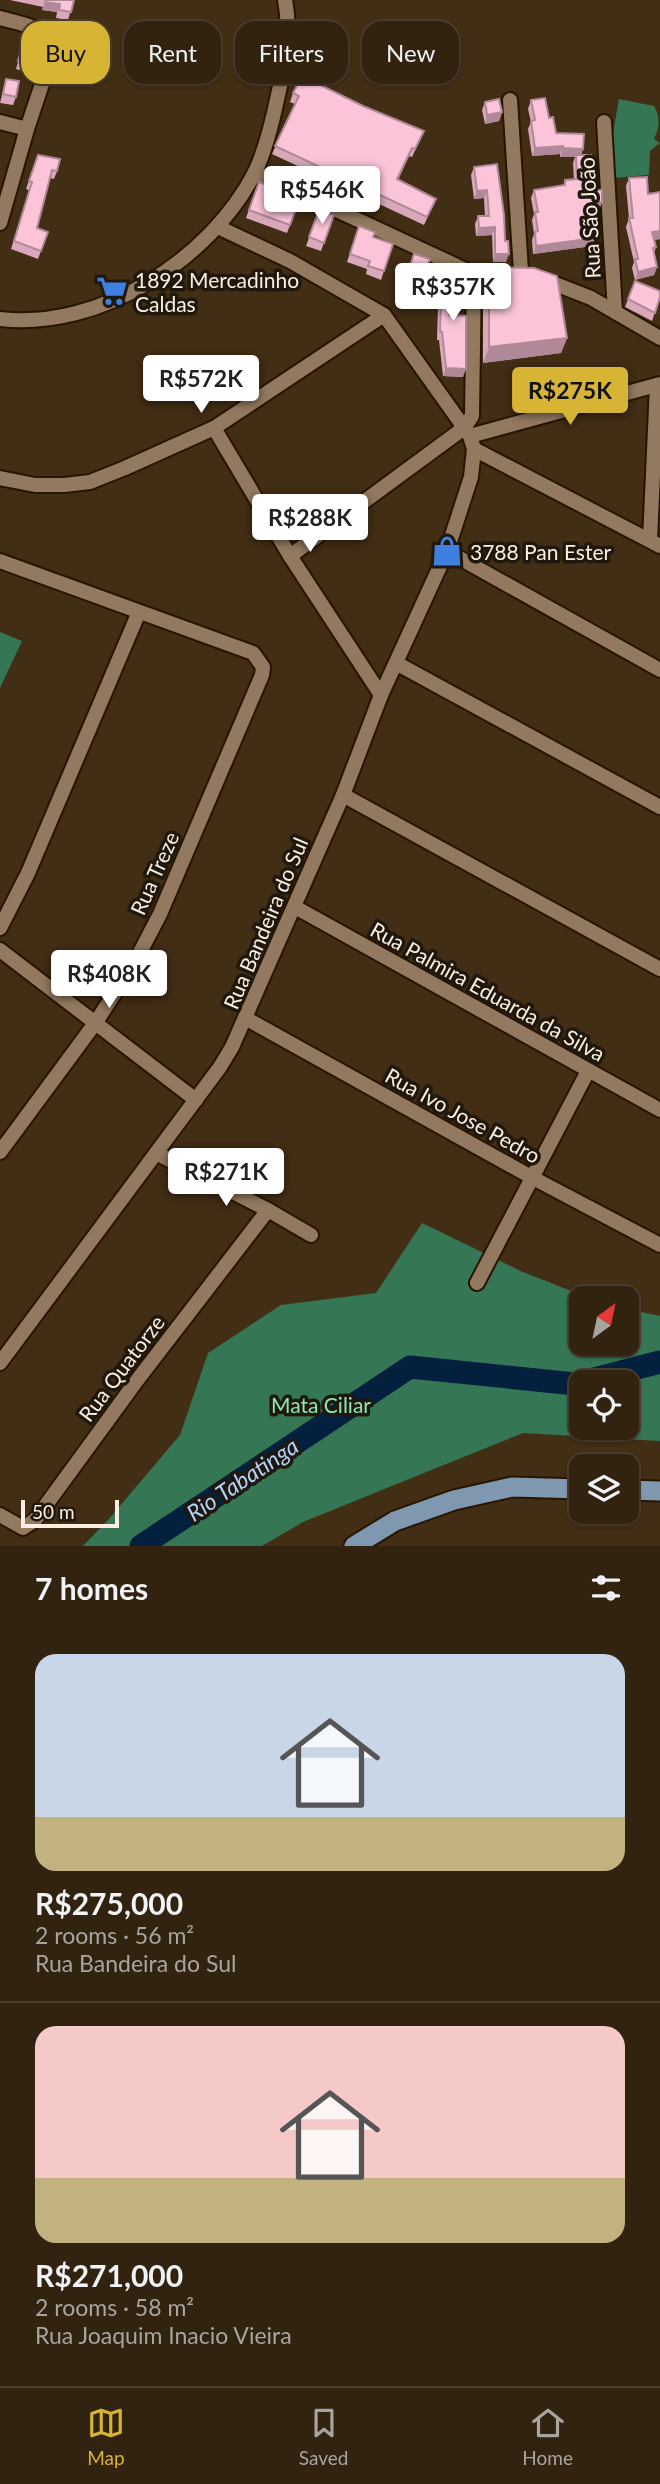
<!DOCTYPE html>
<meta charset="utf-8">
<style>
:root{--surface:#322210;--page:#3d2f1e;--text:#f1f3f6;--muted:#a8a49f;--line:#4d3f30;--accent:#d7b434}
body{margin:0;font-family:Lato,sans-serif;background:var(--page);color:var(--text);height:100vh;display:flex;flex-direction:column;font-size:26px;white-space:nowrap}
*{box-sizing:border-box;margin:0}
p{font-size:23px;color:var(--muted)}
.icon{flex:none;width:38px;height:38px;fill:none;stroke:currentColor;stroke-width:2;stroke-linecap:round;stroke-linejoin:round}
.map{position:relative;height:1546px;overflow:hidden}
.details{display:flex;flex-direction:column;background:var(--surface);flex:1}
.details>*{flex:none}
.hud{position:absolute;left:21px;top:21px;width:620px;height:63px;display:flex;gap:14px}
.needle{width:46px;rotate:33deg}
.buttons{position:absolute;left:569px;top:1286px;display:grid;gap:14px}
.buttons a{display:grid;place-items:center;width:70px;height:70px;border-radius:14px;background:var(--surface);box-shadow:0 2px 5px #0004,0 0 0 2px var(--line);font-size:35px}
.scale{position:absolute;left:21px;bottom:18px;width:98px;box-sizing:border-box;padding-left:7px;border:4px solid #fceee0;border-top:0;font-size:19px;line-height:24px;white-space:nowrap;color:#fceee0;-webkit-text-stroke:5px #21180d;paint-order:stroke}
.price{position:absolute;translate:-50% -60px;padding:0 16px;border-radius:7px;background:#fff;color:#222;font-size:23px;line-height:46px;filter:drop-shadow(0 2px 4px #0008)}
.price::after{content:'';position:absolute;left:50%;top:42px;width:21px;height:16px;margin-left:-10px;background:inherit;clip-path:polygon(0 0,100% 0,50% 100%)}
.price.current{background:var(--accent);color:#111}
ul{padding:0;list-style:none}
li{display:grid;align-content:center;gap:14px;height:371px;padding:0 35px}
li+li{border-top:2px solid var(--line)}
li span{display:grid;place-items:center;height:217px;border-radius:21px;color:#555}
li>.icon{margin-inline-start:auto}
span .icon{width:126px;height:126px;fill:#fffc;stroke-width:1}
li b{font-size:30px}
h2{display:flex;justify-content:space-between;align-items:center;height:84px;padding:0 35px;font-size:30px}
.tag{padding:0 24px;border-radius:21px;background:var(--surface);box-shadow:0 2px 5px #0004,0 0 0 2px var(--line);font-size:24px;line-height:63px}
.tag.current{background:var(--accent);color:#111}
.tabs{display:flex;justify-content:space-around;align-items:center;height:98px;border-top:2px solid var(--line);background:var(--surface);font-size:19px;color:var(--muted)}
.tabs a{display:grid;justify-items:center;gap:4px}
.tabs .current{color:var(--accent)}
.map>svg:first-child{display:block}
</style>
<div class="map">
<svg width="660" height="1546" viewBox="0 0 660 1546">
<rect width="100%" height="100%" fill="#422d15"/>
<g fill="#357655" fill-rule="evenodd">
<path d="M619,99L654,106C660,117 660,127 654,139L660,143L650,151L649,175L612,178L610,150Z"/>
<polygon points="0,632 22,641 0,688"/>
<path d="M422,1223L523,1272L589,1298H581V1344H626L627,1309L660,1316V1441L523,1433L303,1522L262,1546H83L108,1520L180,1435L208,1353L281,1305L376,1293ZM581,1382H626V1428H581Z"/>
</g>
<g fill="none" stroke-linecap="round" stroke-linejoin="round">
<polyline stroke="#03203f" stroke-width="23" points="141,1546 410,1367 575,1384 660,1362"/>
<g stroke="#281500" stroke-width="18">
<g id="minor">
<path d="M0,18C24,25 49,25 52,54L27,129L0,223"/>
<polyline points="510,100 521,271"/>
<polyline points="0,122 27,129"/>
<polyline points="604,122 615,312"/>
<polyline points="255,172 474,274 504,272"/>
<polyline points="540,278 591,298 660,338"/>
<path d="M0,319C99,331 211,259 255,172C265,151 273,119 278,95C285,67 291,29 285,0"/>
<polyline points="214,428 290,556 381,695"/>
<polyline points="470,436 660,384"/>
<polyline points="474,449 660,546"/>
<polyline points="0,478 35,485 64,485 90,482 125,468 214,428 384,315"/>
<polyline points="650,540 657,385"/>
<polyline points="447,551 660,670"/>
<polyline points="290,556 464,428 472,416 474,274"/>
<polyline points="0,561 253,653 263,667 262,675 160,914 136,960 96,1022 0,1152"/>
<polyline points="396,663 660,807"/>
<polyline points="343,795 660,969"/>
<polyline points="295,907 660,1110"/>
<polyline points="0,928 28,873 139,612"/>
<polyline points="0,950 196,1100"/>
<polyline points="247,1019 533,1178 660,1245"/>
<polyline points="156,1153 268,1210 311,1235"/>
<polyline points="477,1283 588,1071"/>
<polyline points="0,1363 220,1067 232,1047 343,795 381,695 447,551 471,477 474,449 470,436 384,315 290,261 218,227"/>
<polyline points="0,1515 23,1528 35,1520 135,1383 268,1210"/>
</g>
</g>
<g stroke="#281500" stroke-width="23">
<g id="primary">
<polyline points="626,1490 660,1491"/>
<polyline points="354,1546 395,1521 454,1500 512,1487 581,1489"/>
</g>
</g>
<use href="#minor" stroke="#927960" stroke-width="14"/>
<use href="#primary" stroke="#8097b0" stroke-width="19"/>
</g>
<g fill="#d9a9bb">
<polygon points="10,0 74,0 68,20 56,18 57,12 42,10 43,7"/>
<polygon points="26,35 30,64 27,72 16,69"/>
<polygon points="6,79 16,97 13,105 0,103"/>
<polygon points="293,93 363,106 424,131 412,157 409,156 398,180 436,199 424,225 272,154 295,104 290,102"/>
<polygon points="531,100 549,118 556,133 583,149 581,155 594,190 602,202 599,210 594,210 595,218 594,222 595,238 592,246 533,254 532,240 534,234 532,220 534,214 531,198 534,190 563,185 565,180 574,180 573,163 575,157 560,157 560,154 532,156 528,129 531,122 528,109"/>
<polygon points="485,102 502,112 499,121 485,124 482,110"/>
<polygon points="38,155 57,171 54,179 50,178 37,228 48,232 38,259 11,249 29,190 26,189"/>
<polygon points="497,164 506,262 493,262 492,235 476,236 475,224 478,216 485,216 484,198 474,199 471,175 474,167"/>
<polygon points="629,178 648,194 660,239 654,240 656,247 654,253 657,267 654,275 635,280 632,268 634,262 626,227 629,218 626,186"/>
<polygon points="259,182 300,198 287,233 246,218"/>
<polygon points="319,210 334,215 321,251 306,246"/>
<polygon points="359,226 373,237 393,244 381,280 366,274 367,269 347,262"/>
<polygon points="414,254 430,259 417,295 402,289"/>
<polygon points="489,267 567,338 561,353 483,363 483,283"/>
<polygon points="447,269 449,315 463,377 443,376 439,340 437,340 438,306 435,305"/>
<polygon points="635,281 660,297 652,321 625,307"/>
</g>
<g fill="#b08998">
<polygon points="45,2 60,4 57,12 42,10"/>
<polygon points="502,112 499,121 485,124 487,115"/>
<polygon points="563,146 560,154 532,156 535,148"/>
<polygon points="563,148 583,149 580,157 560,157"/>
<polygon points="487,190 484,198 474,199 477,191"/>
<polygon points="594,202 602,202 599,210 591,210"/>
<polygon points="495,227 492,235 476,236 479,228"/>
<polygon points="660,231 660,239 649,241 652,232"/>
<polygon points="595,238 592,246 533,254 536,246"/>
<polygon points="495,254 509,254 506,262 493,262"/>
<polygon points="657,267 654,275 635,280 638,272"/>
<polygon points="567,338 561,353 483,363 489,347"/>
<polygon points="446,368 466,369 463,377 443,376"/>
</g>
<g fill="#fcc4d9" stroke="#b08998" stroke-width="2">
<polygon points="46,0 74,0 71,12 59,10 60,4 45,2"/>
<polygon points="26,35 37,39 30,64 18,61"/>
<polygon points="302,76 363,106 424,131 415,149 412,148 397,179 436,199 427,217 275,146 299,96 293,93"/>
<polygon points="6,79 19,81 16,97 3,94"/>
<polygon points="545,98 549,118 553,117 556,133 584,134 583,149 563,148 563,146 535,148 531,121 535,120 531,100"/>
<polygon points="499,99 502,112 487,115 485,102"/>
<polygon points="38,155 60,159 57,171 52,170 37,228 48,232 41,251 14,241 32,182 29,181"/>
<polygon points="576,155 591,155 594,190 602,190 602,202 594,202 595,218 593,218 595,238 536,246 535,232 538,231 535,212 538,212 534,190 565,185 565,180 577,179"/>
<polygon points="497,164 504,215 505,241 508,241 509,254 495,254 495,227 479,228 478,216 489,216 487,190 477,191 474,167"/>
<polygon points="647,177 648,194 660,192 660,231 652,232 656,247 653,248 657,267 638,272 635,259 638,259 629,218 633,218 629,178"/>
<polygon points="259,182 300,198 290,225 249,210"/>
<polygon points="319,210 334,215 324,243 309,237"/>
<polygon points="359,226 375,232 373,237 393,244 384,271 368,266 370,261 350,254"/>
<polygon points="414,254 430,259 420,287 405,281"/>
<polygon points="489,267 534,268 557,276 567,338 489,347"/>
<polygon points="447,269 463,274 449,315 466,316 466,369 446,368 442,332 440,331 441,298 438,296"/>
<polygon points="635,281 660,291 660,297 655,313 628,299"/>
</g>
<defs>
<g id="supermarket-bare" transform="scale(2.415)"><path d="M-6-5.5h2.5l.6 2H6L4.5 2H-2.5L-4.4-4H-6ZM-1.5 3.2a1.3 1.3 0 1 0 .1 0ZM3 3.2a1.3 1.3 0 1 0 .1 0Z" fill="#3f7fe0" stroke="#21180d" stroke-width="2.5" paint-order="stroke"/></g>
<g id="shop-bare" transform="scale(2.415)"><path d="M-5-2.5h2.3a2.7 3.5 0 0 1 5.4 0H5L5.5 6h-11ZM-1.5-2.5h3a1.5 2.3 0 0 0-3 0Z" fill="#3f7fe0" stroke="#21180d" stroke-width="2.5" paint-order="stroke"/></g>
</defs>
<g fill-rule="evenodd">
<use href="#supermarket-bare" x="112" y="291"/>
<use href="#shop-bare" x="447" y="551"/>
</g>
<g text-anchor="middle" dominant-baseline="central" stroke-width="7" stroke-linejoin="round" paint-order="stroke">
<g font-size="21" fill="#fceee0" stroke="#21180d">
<text transform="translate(589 218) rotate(-93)">Rua São João</text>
<text transform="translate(154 873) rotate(-66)">Rua Treze</text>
<text transform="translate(265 923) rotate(-67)">Rua Bandeira do Sul</text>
<text transform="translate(488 991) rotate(29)">Rua Palmira Eduarda da Silva</text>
<text transform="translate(463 1115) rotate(29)">Rua Ivo Jose Pedro</text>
<text transform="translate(121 1368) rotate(-53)">Rua Quatorze</text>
</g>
<g font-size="21" fill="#fceee0" stroke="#21180d" text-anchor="start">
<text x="135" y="279">1892 Mercadinho<tspan x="135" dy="24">Caldas</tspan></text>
<text x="470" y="551">3788 Pan Ester</text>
</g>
<g font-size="21" fill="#89e7b4" stroke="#21180d">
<text x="321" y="1404">Mata Ciliar</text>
</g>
<g font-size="23" font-style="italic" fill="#afd3fc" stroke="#21180d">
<text transform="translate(242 1479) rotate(-34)">Rio Tabatinga</text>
</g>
</g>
</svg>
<div class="buttons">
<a><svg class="needle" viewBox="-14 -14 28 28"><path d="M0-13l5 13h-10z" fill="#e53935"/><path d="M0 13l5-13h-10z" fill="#a8a49f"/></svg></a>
<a><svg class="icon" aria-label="locate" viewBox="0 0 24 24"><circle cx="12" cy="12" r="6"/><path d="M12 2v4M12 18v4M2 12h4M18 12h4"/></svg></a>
<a><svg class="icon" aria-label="layers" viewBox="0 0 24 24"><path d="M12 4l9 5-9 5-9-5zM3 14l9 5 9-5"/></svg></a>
</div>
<div class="scale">50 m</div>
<b class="price" style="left:322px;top:226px">R$546K</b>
<b class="price" style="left:453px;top:323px">R$357K</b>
<b class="price" style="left:201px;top:415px">R$572K</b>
<b class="price current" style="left:570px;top:427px">R$275K</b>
<b class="price" style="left:310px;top:554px">R$288K</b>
<b class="price" style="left:109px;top:1010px">R$408K</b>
<b class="price" style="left:226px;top:1208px">R$271K</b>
<div class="hud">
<a class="tag current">Buy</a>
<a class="tag">Rent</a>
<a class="tag">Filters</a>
<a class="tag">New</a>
</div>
</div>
<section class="details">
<h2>7 homes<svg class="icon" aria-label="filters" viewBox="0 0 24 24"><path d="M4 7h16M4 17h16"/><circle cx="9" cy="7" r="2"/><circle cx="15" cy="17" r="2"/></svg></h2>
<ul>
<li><span style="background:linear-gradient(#c9d6e8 75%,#c2b280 0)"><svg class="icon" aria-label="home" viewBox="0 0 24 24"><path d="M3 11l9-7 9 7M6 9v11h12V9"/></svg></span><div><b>R$275,000</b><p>2 rooms · 56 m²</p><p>Rua Bandeira do Sul</p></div></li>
<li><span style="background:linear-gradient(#f6c9c9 70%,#c2b280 0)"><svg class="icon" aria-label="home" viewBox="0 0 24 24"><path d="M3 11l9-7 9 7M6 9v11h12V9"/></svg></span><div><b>R$271,000</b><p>2 rooms · 58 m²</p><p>Rua Joaquim Inacio Vieira</p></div></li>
</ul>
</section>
<nav class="tabs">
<a class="current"><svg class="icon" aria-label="map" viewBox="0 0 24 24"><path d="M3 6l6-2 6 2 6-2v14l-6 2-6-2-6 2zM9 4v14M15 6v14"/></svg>Map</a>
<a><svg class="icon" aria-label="saved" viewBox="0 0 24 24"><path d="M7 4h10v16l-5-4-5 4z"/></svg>Saved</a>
<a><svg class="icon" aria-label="home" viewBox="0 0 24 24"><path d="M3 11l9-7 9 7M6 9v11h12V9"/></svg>Home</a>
</nav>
